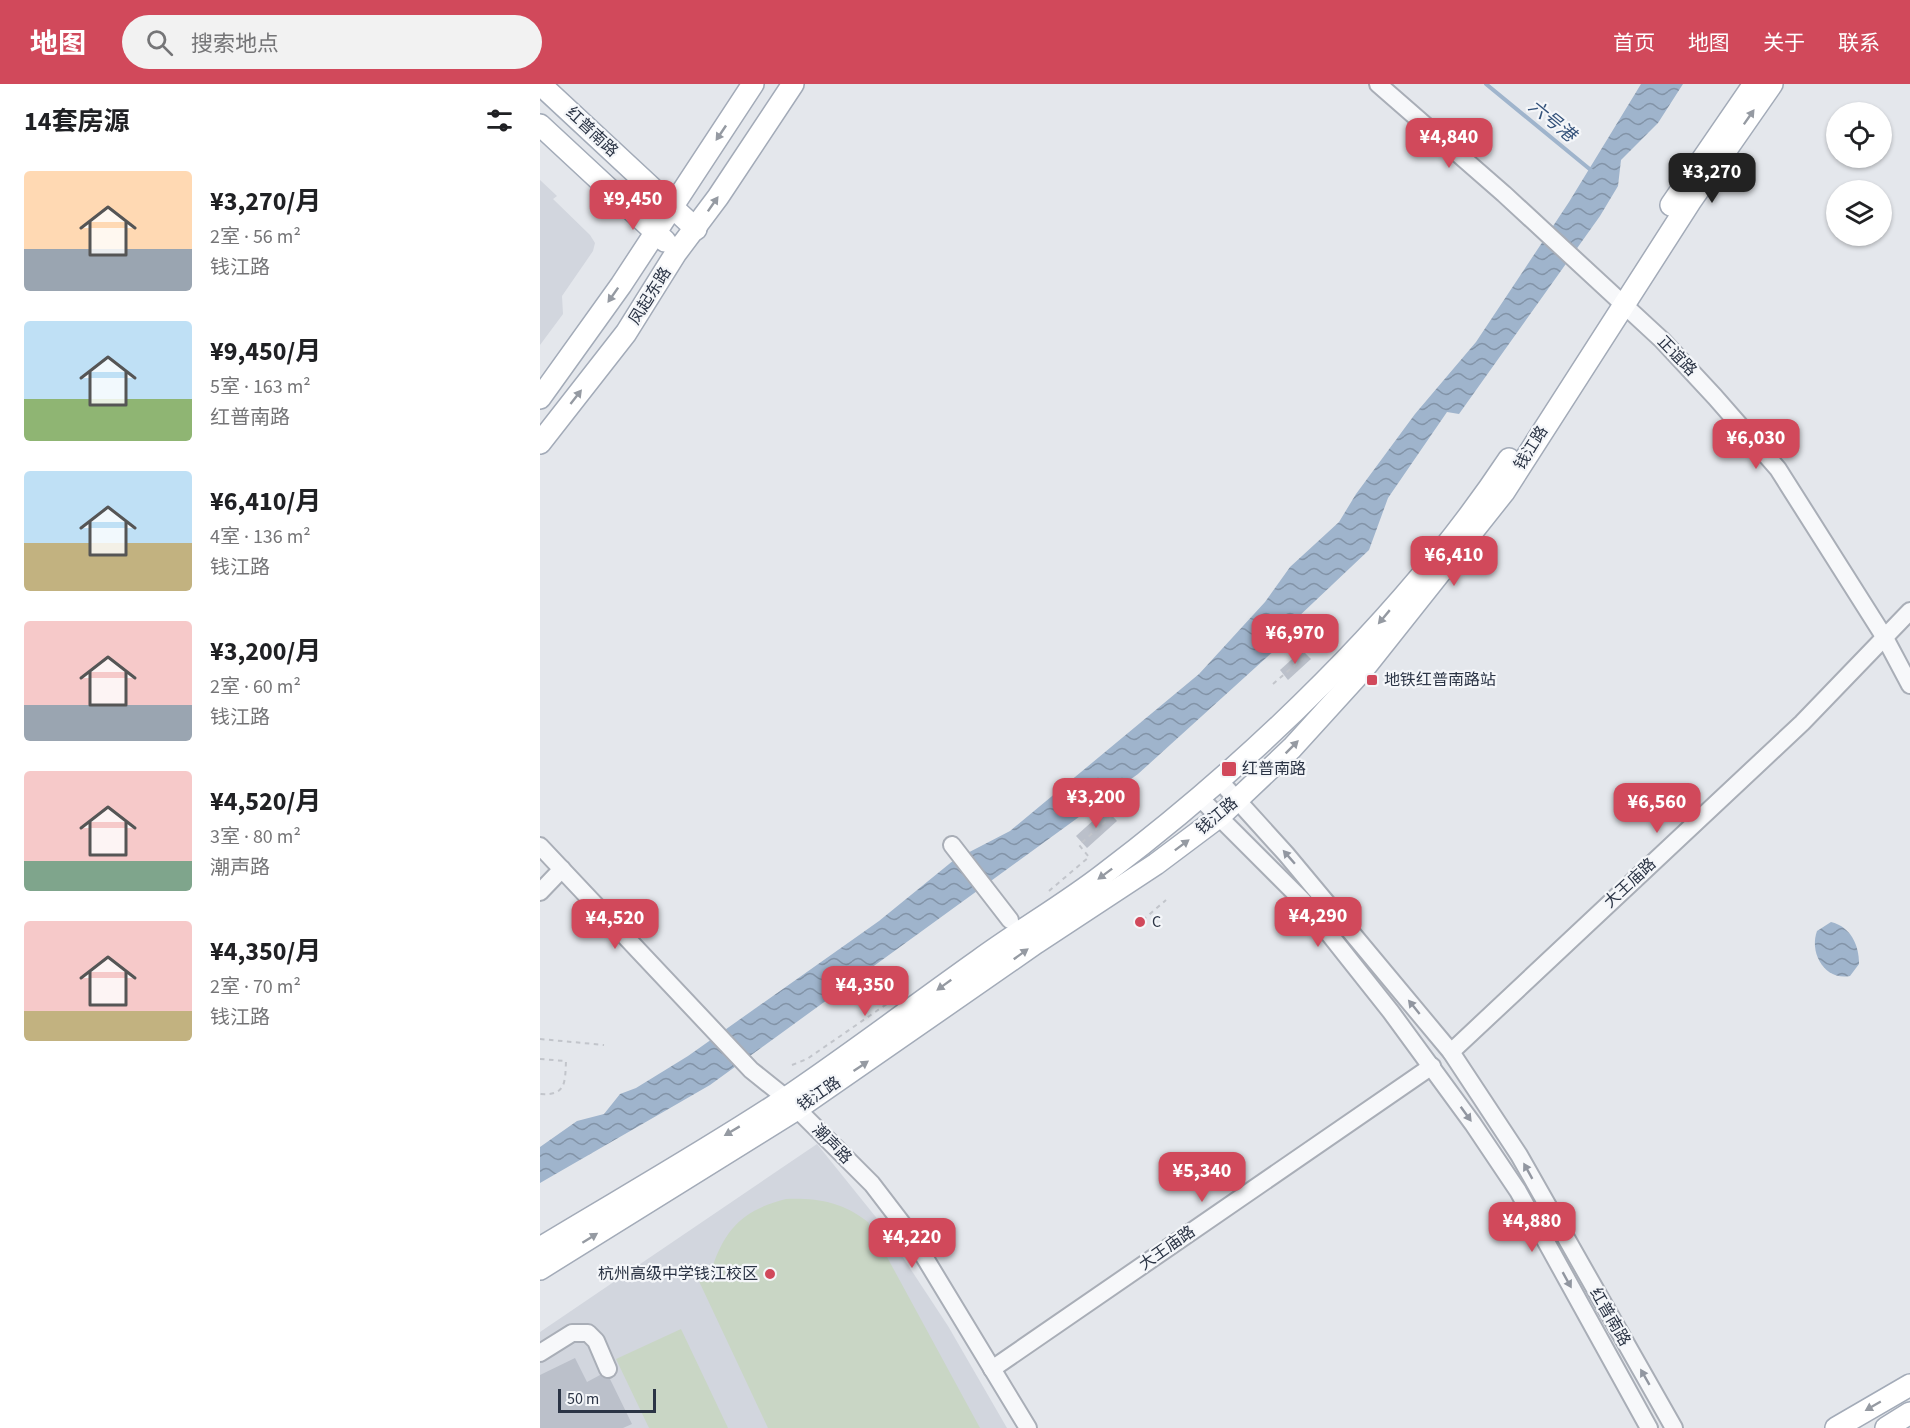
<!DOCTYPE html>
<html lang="zh">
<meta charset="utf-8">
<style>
:root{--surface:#fff;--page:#f2f2f2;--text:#202124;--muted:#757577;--accent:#d1495b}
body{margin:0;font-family:"Source Sans 3","Noto Sans SC",sans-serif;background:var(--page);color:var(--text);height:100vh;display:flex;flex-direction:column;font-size:22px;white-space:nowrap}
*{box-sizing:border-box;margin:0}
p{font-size:20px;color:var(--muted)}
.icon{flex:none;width:33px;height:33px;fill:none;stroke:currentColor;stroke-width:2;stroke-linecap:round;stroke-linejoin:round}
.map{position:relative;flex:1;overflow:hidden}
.details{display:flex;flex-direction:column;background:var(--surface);width:540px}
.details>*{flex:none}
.fabs{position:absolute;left:1286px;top:18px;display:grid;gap:12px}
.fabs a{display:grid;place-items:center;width:66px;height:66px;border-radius:50%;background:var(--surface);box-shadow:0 2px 4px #0004;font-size:30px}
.scale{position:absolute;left:18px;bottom:15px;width:98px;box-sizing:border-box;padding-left:6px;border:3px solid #2b3445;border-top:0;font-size:16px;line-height:21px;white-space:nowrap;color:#2b3445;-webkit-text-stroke:4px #f4f6f9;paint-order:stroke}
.price{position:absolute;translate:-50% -51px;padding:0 14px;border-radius:12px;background:var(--accent);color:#fff;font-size:20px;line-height:39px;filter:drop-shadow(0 2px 3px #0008)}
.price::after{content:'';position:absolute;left:50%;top:36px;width:18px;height:14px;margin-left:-9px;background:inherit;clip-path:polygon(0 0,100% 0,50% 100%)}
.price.selected{background:#222;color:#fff}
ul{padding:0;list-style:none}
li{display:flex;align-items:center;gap:18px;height:150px;padding:0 24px}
li span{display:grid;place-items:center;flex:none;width:168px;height:120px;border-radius:6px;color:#555}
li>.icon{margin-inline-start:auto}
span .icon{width:72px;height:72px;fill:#fffc;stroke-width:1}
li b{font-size:26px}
h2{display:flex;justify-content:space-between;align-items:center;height:72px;padding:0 24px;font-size:26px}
header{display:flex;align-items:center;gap:36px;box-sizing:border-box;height:84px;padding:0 30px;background:var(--accent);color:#fff}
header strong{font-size:28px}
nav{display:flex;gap:33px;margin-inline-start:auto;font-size:21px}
.search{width:420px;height:54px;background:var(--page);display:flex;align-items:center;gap:15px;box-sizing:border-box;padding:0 21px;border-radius:33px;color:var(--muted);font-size:22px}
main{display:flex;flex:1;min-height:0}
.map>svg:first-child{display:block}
</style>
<header>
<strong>地图</strong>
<div class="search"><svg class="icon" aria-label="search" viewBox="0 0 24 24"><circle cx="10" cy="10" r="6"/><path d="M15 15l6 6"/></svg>搜索地点</div>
<nav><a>首页</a><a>地图</a><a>关于</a><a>联系</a></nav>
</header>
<main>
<section class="details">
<h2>14套房源<svg class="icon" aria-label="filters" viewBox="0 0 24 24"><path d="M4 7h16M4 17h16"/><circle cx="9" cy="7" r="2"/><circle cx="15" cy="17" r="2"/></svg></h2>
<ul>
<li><span style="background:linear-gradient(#ffd9b3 65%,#9aa5b1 0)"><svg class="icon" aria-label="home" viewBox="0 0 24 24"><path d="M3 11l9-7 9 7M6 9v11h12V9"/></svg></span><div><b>¥3,270/月</b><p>2室 · 56 m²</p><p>钱江路</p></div></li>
<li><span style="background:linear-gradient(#bfe0f5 65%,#8fb573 0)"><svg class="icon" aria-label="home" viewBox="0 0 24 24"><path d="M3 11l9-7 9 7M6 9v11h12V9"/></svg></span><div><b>¥9,450/月</b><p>5室 · 163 m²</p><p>红普南路</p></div></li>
<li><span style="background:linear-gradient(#bfe0f5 60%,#c2b280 0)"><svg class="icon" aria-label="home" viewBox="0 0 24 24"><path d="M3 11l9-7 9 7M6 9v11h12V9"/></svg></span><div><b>¥6,410/月</b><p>4室 · 136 m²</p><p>钱江路</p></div></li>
<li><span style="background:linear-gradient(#f6c9c9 70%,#9aa5b1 0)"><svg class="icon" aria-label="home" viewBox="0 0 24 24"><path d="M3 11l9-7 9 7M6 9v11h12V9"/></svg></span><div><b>¥3,200/月</b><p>2室 · 60 m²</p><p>钱江路</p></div></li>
<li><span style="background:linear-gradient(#f6c9c9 75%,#7fa58c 0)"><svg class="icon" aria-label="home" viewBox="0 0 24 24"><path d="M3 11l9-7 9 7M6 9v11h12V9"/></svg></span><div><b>¥4,520/月</b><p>3室 · 80 m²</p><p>潮声路</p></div></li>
<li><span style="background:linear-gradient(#f6c9c9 75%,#c2b280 0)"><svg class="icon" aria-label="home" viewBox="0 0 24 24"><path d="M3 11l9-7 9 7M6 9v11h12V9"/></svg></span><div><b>¥4,350/月</b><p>2室 · 70 m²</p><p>钱江路</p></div></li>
</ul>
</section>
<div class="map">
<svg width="1370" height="1344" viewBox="0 0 1370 1344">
<defs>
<pattern id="water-waves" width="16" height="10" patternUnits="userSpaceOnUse" patternTransform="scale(1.5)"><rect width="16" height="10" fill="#9fb4cc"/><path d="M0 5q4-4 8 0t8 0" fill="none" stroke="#8293a7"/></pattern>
</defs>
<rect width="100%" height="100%" fill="#e4e7ec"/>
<g fill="#d2d6de">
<polygon points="0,96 17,112 13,115 50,151 55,159 53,167 22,212 23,230 0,261"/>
<polygon points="277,1060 339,1137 408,1242 467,1344 0,1344 0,1248"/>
</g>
<g fill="#c9d6c5">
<path d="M246,1115C278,1114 302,1118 328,1138L440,1344H228L157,1193L172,1184C186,1143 204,1126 246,1115Z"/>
<polygon points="141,1245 188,1344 109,1344 76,1275"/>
</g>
<g fill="url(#water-waves)">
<polygon points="1101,0 1143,0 1118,39 1081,76 1078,102 1060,132 919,330 907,328 848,414 829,466 756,535 758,545 598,690 170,1001 0,1099 0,1063 37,1037 64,1030 80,1010 96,1004 148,972 339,837 414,776 470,747 659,590 725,518 750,483 799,438 816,410 875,330 936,258 1029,118"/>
<path d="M1291,838C1311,843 1319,861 1319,880L1310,892C1284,897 1269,868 1277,847Z"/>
</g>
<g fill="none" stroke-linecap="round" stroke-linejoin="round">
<polyline stroke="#9fb4cc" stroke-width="4" points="946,0 1052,87"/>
</g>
<g fill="#bbc0ca">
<polygon points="762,566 771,575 748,596 740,586"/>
<polygon points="566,725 577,737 547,764 536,752"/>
<polygon points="35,1274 47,1298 60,1291 70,1295 92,1340 83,1344 0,1344 0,1291"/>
</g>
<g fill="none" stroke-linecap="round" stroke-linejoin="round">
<g stroke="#a9aeb7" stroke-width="20">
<g id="minor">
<polyline points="838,0 964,110 1122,256 1175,313 1238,385 1345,554 1370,601"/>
<polyline points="679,696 746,770 911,968 979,1071 1134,1344"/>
<polyline points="659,713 763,817 851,928 933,1040 978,1107 1109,1344"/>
<polyline points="412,761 470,836"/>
<polyline points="0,762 211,986 246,1014 332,1100 371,1151 488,1344"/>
<polyline points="0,808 22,785"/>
<polyline points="911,968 1262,639 1370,527"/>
<polyline points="0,1269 32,1249 48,1249 56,1257 68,1285"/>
<polyline points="452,1285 892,982"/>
</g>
</g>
<g stroke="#a3abb8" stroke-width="24">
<g id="major">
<polyline points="0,0 156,145"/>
<polyline points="0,41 125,157"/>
<polyline points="1131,121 1214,0"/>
<polyline points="0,314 81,201 213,0"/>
<polyline points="0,359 86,249 136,169 178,113 253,0"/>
<path d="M0,1164C81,1115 164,1068 243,1016C310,971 374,922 439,876C480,846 524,821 564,790C712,678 867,529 969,375"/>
<polyline points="0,1185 257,1025 496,859 616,780 680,732 752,664 822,587 964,408 1150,118 1232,0"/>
<polyline points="1296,1344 1370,1301"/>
<polyline points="1346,1344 1370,1329"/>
</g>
</g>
<g stroke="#c2c5cb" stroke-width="2" stroke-dasharray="4.5 4.5" stroke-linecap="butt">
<polyline points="733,600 763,574"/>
<polyline points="509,807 549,773 539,761 581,724"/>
<polyline points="596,842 626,816"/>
<polyline points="0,955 64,961"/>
<path d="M0,975L26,977C25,999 26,1012 0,1010"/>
<polyline points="252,981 267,975 354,915"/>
</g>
<use href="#minor" stroke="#f7f8fa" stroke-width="16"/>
<use href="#major" stroke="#fff" stroke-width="21"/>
</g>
<defs><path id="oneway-solid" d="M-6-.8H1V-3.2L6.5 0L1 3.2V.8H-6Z" transform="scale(1.5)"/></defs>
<g fill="#959aa2">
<use href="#oneway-solid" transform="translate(1209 33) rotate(-55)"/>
<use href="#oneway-solid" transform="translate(181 49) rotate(124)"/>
<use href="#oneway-solid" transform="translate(173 120) rotate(-55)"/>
<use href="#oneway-solid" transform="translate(73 211) rotate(125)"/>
<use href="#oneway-solid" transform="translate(36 313) rotate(-52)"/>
<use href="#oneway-solid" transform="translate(844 533) rotate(130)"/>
<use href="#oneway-solid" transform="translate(752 663) rotate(-45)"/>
<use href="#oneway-solid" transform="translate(642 761) rotate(-37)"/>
<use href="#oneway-solid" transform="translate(565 790) rotate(143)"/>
<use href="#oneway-solid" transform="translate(481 870) rotate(-36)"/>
<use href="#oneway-solid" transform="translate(404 901) rotate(144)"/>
<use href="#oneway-solid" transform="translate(321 982) rotate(-34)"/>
<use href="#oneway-solid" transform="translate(192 1047) rotate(149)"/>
<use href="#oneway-solid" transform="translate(50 1154) rotate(-32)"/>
<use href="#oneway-solid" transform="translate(1333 1322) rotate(150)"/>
</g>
<g fill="#9196a0">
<use href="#oneway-solid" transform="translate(749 773) rotate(-131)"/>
<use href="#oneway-solid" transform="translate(874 923) rotate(-129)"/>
<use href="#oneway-solid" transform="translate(926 1030) rotate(54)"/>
<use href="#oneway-solid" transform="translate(988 1087) rotate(-119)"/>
<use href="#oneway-solid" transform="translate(1027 1196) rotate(61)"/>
<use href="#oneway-solid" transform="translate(1105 1293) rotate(-120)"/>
</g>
<g fill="#d1495b" stroke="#f4f6f9" stroke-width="2">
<rect x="826" y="590" width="12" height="12" rx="3"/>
<rect x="681" y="677" width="16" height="16" rx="3"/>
<circle cx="600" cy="838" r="6"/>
<circle cx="230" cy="1190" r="6"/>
</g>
<g text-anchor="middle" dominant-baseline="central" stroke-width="4.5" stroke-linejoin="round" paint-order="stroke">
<g font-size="16" fill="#2b3445" stroke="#f4f6f9">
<text transform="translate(52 48) rotate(43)">红普南路</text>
<text transform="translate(110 212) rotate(-58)">凤起东路</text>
<text transform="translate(1137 272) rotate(46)">正谊路</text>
<text transform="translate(991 364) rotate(-58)">钱江路</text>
<text transform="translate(677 732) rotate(-40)">钱江路</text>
<text transform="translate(1090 799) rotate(-43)">大王庙路</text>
<text transform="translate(279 1010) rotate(-34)">钱江路</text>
<text transform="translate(292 1060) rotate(45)">潮声路</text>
<text transform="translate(627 1164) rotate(-35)">大王庙路</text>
<text transform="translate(1070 1233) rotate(60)">红普南路</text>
</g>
<g font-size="16" fill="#2b3445" stroke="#f4f6f9" text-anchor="start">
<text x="844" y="596">地铁红普南路站</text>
<text x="702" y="685">红普南路</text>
<text x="612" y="838">C</text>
<text x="218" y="1190" text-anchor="end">杭州高级中学钱江校区</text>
</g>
<g font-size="18" font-style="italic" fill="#34527a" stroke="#f4f6f9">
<text transform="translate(1012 37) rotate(39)">六号港</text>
</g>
</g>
</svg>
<div class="fabs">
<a><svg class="icon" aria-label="locate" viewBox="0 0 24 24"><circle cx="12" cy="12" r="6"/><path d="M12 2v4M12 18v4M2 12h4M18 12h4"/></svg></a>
<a><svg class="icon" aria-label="layers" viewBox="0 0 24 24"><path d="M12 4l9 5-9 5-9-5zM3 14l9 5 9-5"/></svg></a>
</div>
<div class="scale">50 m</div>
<b class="price" style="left:909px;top:85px">¥4,840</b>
<b class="price selected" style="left:1172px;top:120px">¥3,270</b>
<b class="price" style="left:93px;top:147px">¥9,450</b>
<b class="price" style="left:1216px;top:386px">¥6,030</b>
<b class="price" style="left:914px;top:503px">¥6,410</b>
<b class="price" style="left:755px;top:581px">¥6,970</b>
<b class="price" style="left:556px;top:745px">¥3,200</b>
<b class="price" style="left:1117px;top:750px">¥6,560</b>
<b class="price" style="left:778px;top:864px">¥4,290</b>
<b class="price" style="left:75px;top:866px">¥4,520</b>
<b class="price" style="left:325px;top:933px">¥4,350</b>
<b class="price" style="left:662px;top:1119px">¥5,340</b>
<b class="price" style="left:992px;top:1169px">¥4,880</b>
<b class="price" style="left:372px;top:1185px">¥4,220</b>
</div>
</main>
